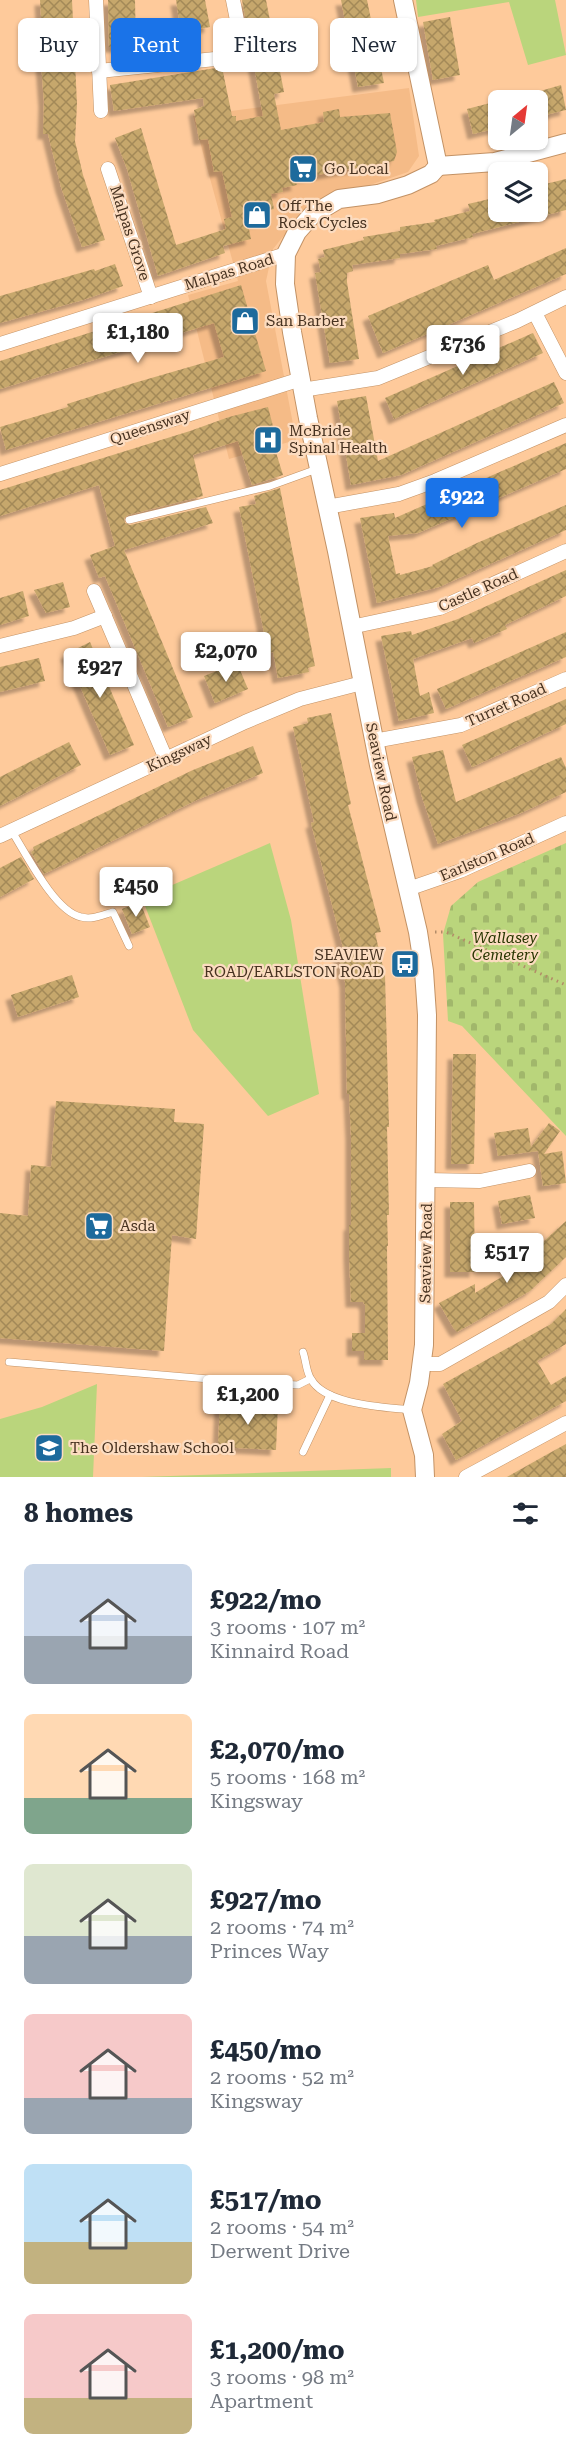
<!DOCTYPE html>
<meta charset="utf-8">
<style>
:root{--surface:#fff;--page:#f2f2f3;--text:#1f2937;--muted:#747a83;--accent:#1a73e8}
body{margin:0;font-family:"Roboto Serif",serif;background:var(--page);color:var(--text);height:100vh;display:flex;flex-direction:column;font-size:22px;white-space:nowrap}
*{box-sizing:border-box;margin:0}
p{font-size:20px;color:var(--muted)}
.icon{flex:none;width:33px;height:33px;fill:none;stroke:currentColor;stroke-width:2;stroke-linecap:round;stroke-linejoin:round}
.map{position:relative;height:1477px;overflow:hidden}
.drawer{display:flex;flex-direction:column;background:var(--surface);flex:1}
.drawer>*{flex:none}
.top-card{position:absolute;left:18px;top:18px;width:531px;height:54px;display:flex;gap:12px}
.needle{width:39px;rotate:29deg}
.fabs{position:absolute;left:488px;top:90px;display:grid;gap:12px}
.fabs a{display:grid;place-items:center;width:60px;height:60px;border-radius:9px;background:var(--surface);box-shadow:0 2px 4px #0004;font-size:30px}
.price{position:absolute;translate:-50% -51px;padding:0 14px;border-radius:6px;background:#fff;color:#222;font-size:20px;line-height:39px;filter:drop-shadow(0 2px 3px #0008)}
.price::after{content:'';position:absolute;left:50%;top:36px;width:18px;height:14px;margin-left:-9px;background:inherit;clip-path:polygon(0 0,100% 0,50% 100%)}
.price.selected{background:var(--accent);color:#fff}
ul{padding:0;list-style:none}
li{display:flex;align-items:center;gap:18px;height:150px;padding:0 24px}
li span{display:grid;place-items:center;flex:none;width:168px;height:120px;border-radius:9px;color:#555}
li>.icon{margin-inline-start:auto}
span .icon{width:72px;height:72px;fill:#fffc;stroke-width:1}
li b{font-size:26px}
h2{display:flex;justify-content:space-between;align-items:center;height:72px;padding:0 24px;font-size:26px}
.chip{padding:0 21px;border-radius:9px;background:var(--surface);box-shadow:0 2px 4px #0004;font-size:21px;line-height:54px}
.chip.selected{background:var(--accent);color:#fff}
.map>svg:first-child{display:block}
</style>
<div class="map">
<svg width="566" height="1477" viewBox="0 0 566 1477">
<defs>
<pattern id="cemetery-stones" width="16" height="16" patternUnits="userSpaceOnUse" patternTransform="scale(1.5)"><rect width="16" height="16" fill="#bad57c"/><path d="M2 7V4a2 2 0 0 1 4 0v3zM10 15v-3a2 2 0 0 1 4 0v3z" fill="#a1b76b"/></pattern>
<pattern id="building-cross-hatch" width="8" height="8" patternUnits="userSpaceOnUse" patternTransform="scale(1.5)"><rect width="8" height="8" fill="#c6a76c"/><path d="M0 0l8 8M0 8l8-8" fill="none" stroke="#a38958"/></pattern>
<filter id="shadow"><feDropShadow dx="-5.5" dy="5.5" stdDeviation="1.5" flood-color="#0004"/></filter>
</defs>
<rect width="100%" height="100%" fill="#feca9b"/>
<polygon fill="#f5bb87" points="409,88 419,156 408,172 308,206 273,249 266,281 296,440 229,459 188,295 238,281 193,116"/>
<g fill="#bad57c">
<polygon points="416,0 555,0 566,55 528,65 509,2 418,17"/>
<polygon points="270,843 291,920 319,1094 268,1116 193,1030 142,898"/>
<polygon points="97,1384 93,1477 0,1477 0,1419 42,1407"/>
<polygon points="391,1468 391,1477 142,1477"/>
</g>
<polygon fill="url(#cemetery-stones)" points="566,843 566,1136 462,1026 448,1021 443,934 451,906 478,882"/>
<g fill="url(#building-cross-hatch)" filter="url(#shadow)">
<polygon points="40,0 72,0 77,104 75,141 83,175 105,240 82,247 61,187 48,134 43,134 44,102 41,62 44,62"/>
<polygon points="108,0 135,0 136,47 109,47"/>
<polygon points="176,0 205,0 210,27 181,32"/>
<polygon points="242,0 266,0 284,92 274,94 281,130 324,122 323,112 339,109 340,117 390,113 397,152 394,161 295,179 297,185 282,188 283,192 271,194 274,209 266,211 268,220 248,224 251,239 223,246 225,253 158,276 127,169 115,138 141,128 176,245 226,229 224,219 232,217 222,171 214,172 208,139 199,140 194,110 204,106 203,98 114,111 110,85 222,67 232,116 236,116 236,121 263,116"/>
<polygon points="341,0 367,0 384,83 358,87"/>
<polygon points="450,17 460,75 433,80 423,22"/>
<polygon points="561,85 566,110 537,117 537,92"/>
<polygon points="498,101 498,128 473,134 467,109"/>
<polygon points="566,179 566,210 472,234 473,237 436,246 437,249 400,254 400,258 352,265 353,271 347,273 347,282 359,359 330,363 315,273 321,272 318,259 325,257 323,250 364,240 363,237 400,231 400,227 435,222 434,220 470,211 468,204 498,197 498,212 537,212 537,186"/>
<polygon points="566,248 566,274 383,353 368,316 488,265 494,280"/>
<polygon points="115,264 123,286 83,300 0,323 0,296 94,269 95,271"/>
<polygon points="241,285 266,371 6,450 0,427 68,407 67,404 134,383 224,357 214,323 0,389 0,361"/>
<polygon points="533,333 543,353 394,419 385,398"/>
<polygon points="554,382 564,403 401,475 351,485 337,401 366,396 378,461"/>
<polygon points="268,407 278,445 274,446 283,475 252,485 238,441 193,455 203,496 128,515 124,518 125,523 130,525 206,507 213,523 124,550 193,717 168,727 105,576 99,578 90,555 115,546 99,485 0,516 0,490 190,431 229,417"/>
<polygon points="566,443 566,469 418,533 388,536 396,574 400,573 400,575 433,566 432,565 477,543 566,505 566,530 439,587 377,603 360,518 394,513 395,518"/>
<polygon points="280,488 315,666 308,668 309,672 278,678 273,652 268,653 239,507 256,504 254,496"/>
<polygon points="566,570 566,596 505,625 507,629 474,643 472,638 413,659 420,696 429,692 434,713 399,721 381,636 411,631 412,635 458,619"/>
<polygon points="63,582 70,607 46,613 34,590"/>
<polygon points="23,591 29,616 0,625 0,598"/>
<polygon points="566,632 566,657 446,709 437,689"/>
<polygon points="90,642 134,745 110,755 66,654"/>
<polygon points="39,658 45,681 0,692 0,667"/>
<polygon points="237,663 248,689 215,703 204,676"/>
<polygon points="566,699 566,724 472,767 462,745"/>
<polygon points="331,713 351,804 348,805 381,932 375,933 385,975 389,1127 387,1127 389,1215 387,1215 388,1246 387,1246 388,1360 364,1360 364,1351 352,1351 352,1333 365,1333 365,1305 363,1302 351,1302 349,1254 349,1225 351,1225 351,1135 349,1094 347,1094 345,982 337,950 343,948 311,823 314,822 293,727 308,723 307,718"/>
<polygon points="69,742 81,765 0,806 0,777"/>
<polygon points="253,746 263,773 199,799 44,874 31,852 34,850 33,847 193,770"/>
<polygon points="443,750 456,802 561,757 566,768 566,792 521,813 438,844 422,797 412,757"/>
<polygon points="21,857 34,879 0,897 0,868"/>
<polygon points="140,902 150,927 132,934 122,909"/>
<polygon points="72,975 79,997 18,1017 11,995"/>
<polygon points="453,1054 476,1054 474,1164 451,1164"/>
<polygon points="56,1101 175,1109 174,1122 204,1124 196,1239 172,1235 164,1351 0,1338 0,1213 28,1216 31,1165 51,1167"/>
<polygon points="549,1123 560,1131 544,1154 562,1151 566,1183 543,1186 538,1151 498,1156 494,1133 528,1128 531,1147"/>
<polygon points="530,1195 535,1218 502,1224 498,1201"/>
<polygon points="450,1202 474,1202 475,1272 450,1272"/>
<polygon points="566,1221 566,1257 530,1291 457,1332 454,1329 439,1303 475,1284 475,1293 510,1272"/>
<polygon points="566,1309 566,1344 537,1361 551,1385 566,1376 566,1401 456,1460 442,1434 462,1421 443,1384 551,1324"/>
<polygon points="220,1402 278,1404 276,1450 218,1447"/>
<polygon points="566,1444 566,1477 507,1477 546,1455"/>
</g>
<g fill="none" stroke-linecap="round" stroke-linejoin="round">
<g stroke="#c39265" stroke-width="8">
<g id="lane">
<polyline points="129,520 270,486 317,469"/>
<path d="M11,830C26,853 54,911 81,917C92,920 102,915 113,912L129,946"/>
<path d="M303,1352C306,1360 306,1372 311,1379C325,1405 384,1407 410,1410"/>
<polyline points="9,1362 257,1383 298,1385 310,1379"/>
<polyline points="303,1452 330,1395"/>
</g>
</g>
<g stroke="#c39265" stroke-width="15">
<g id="street">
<polyline points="96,0 101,111"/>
<polyline points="99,71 244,56 233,0"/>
<polyline points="108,169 151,297"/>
<polyline points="535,313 566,373"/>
<polyline points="0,344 286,254"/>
<polyline points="302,390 378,378 517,321 566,297"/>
<polyline points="0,474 301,379"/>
<polyline points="327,507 399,494 435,481 566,425"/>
<polyline points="94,591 166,759"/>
<polyline points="351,627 440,608 566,551"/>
<polyline points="0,646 74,628 105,616"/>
<polyline points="374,741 461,725 566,679"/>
<polyline points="0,836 245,722 300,699 362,683"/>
<polyline points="408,889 460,871 566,823"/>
<polyline points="426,1180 480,1181 529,1171"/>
<polyline points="422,1364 440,1364 549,1302 566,1285"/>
<polyline points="466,1477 566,1423"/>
</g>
</g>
<g stroke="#c39265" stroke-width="20">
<g id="secondary">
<polyline points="403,0 438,166"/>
<polyline points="438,166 495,162 566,143"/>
<polyline points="425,1477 424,1455 412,1410 419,1383 424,1345 427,1015 424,971 418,932 379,765 337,551 308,418 292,332 285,284 286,254 297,232 312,215 339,199 378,194 408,185 431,174 438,166"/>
</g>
</g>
<polyline stroke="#b28b68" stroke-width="3" stroke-dasharray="1.5 4.5" stroke-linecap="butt" points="435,932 446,932 566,985"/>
<use href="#lane" stroke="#fff" stroke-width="7"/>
<use href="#street" stroke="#fff" stroke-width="14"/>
<use href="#secondary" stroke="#fff" stroke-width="18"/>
</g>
<defs>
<g id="supermarket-square" transform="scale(1.5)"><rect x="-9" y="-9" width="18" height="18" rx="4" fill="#1d6a9c" stroke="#fcdcc0"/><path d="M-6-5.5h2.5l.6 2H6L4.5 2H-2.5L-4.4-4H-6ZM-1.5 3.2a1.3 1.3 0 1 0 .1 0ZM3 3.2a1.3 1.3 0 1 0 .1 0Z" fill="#fff"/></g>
<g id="shop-square" transform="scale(1.5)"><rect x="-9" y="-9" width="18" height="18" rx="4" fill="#1d6a9c" stroke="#fcdcc0"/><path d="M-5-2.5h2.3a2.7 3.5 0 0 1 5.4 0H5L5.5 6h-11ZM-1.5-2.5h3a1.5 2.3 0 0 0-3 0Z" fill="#fff"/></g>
<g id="hospital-square" transform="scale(1.5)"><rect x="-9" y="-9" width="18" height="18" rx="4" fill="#1d6a9c" stroke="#fcdcc0"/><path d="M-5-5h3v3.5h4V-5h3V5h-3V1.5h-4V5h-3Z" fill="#fff"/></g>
<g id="bus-square" transform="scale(1.5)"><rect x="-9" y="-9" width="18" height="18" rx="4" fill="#1d6a9c" stroke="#fcdcc0"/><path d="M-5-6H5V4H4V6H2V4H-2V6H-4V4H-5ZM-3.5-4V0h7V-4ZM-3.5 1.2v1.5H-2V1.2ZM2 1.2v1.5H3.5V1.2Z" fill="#fff"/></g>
<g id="school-square" transform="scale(1.5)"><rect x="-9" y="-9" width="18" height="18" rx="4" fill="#1d6a9c" stroke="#fcdcc0"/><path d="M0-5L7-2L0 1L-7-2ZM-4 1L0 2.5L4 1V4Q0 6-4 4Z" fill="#fff"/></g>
</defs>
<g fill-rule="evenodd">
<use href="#supermarket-square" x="303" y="169"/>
<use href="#shop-square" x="257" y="215"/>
<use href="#shop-square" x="245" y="321"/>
<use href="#hospital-square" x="268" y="440"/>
<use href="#bus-square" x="405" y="964"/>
<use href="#supermarket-square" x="99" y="1226"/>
<use href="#school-square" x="49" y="1448"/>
</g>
<g text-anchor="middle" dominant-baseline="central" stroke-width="4.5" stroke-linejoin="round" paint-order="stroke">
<g font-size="15" fill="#473220" stroke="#fcdcc0" text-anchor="start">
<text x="324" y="169">Go Local</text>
<text x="278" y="206">Off The<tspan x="278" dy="17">Rock Cycles</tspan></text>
<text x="266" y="321">San Barber</text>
<text x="289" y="431">McBride<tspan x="289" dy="17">Spinal Health</tspan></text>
<text x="384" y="955" text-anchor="end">SEAVIEW<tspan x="384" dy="17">ROAD/EARLSTON ROAD</tspan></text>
<text x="120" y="1226">Asda</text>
<text x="70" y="1448">The Oldershaw School</text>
</g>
<g font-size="15" fill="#473220" stroke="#fcdcc0">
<text transform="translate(130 233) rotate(72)">Malpas Grove</text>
<text transform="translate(229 272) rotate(-17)">Malpas Road</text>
<text transform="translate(150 427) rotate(-18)">Queensway</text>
<text transform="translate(478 590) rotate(-24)">Castle Road</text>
<text transform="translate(506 705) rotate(-24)">Turret Road</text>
<text transform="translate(179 753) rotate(-25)">Kingsway</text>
<text transform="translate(381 772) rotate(78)">Seaview Road</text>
<text transform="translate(487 857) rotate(-23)">Earlston Road</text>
<text transform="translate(426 1253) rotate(-89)">Seaview Road</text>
</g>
<g font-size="15" font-style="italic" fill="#283500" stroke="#fcdcc0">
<text x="505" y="938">Wallasey<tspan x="505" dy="17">Cemetery</tspan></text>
</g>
</g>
</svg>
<div class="fabs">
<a><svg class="needle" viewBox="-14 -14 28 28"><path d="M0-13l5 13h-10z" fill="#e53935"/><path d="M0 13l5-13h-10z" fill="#747a83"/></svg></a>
<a><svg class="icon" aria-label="layers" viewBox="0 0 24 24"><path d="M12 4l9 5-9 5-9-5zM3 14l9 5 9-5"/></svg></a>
</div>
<b class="price" style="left:138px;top:364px">£1,180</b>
<b class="price" style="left:463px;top:376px">£736</b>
<b class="price selected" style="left:462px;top:529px">£922</b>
<b class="price" style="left:226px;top:683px">£2,070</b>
<b class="price" style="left:100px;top:699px">£927</b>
<b class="price" style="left:136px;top:918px">£450</b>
<b class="price" style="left:507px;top:1284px">£517</b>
<b class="price" style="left:248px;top:1426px">£1,200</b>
<div class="top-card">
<a class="chip">Buy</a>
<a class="chip selected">Rent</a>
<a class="chip">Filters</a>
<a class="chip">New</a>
</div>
</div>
<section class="drawer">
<h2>8 homes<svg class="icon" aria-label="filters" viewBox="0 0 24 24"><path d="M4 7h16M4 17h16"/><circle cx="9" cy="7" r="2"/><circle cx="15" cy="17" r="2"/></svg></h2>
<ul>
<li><span style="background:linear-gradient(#c9d6e8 60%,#9aa5b1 0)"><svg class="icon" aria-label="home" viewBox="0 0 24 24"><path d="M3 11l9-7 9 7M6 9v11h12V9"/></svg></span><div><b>£922/mo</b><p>3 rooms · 107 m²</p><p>Kinnaird Road</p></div></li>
<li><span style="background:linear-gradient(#ffd9b3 70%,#7fa58c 0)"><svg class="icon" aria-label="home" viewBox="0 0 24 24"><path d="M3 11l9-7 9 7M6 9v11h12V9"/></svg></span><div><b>£2,070/mo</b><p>5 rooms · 168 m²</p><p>Kingsway</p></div></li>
<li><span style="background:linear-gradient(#dfe7d0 60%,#9aa5b1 0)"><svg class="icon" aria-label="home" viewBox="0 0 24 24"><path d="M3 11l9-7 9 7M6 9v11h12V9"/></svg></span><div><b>£927/mo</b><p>2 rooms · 74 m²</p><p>Princes Way</p></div></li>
<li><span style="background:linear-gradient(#f6c9c9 70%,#9aa5b1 0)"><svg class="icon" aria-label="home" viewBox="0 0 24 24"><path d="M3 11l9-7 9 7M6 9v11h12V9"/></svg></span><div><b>£450/mo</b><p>2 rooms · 52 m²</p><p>Kingsway</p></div></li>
<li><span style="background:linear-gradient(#bfe0f5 65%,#c2b280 0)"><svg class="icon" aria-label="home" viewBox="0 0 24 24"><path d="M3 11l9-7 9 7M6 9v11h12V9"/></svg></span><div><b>£517/mo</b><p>2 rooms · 54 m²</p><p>Derwent Drive</p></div></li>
<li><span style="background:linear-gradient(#f6c9c9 70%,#c2b280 0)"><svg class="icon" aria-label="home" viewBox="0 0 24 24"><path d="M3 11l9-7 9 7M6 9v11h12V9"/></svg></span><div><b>£1,200/mo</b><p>3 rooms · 98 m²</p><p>Apartment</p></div></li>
</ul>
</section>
